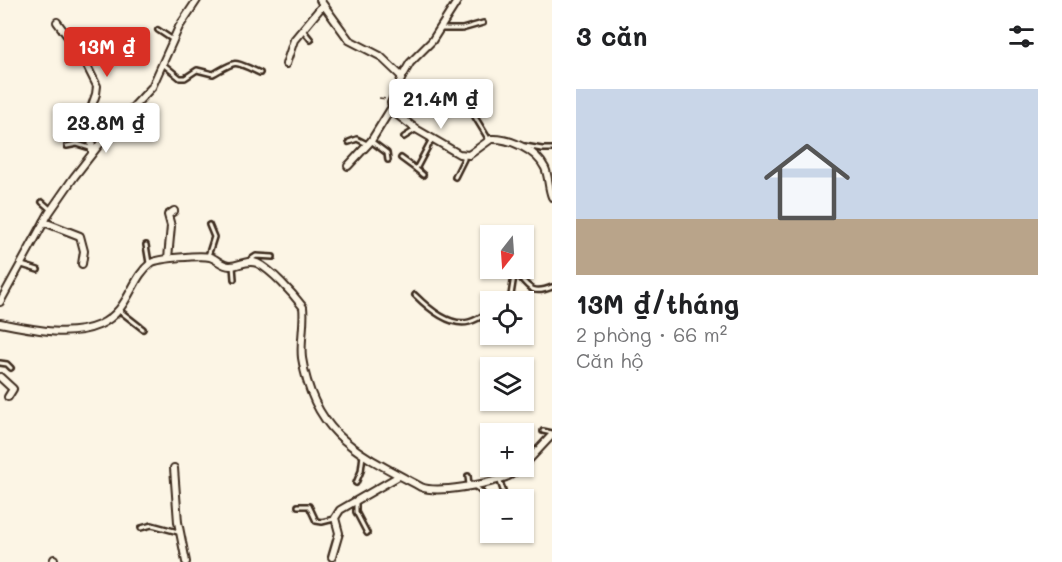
<!DOCTYPE html>
<html lang="vi">
<meta charset="utf-8">
<style>
:root{--surface:#fff;--page:#f6f6f6;--text:#202124;--muted:#757577;--line:#e0e0e0;--accent:#d93025}
body{margin:0;font-family:Mali,sans-serif;background:var(--page);color:var(--text);height:100vh;display:flex;flex-direction:column;font-size:22px;white-space:nowrap}
*{box-sizing:border-box;margin:0}
p{font-size:20px;color:var(--muted)}
.icon{flex:none;width:33px;height:33px;fill:none;stroke:currentColor;stroke-width:2;stroke-linecap:round;stroke-linejoin:round}
.map{position:relative;flex:1;overflow:hidden}
.sheet{display:flex;flex-direction:column;background:var(--surface);width:510px}
.sheet>*{flex:none}
.needle{width:39px;rotate:197deg}
.tools{position:absolute;left:480px;top:225px;display:grid;gap:12px}
.tools a{display:grid;place-items:center;width:54px;height:54px;border-radius:0px;background:var(--surface);box-shadow:0 2px 4px #0004;font-size:30px}
.price{position:absolute;translate:-50% -51px;padding:0 14px;border-radius:6px;background:#fff;color:#222;font-size:20px;line-height:39px;filter:drop-shadow(0 2px 3px #0008)}
.price::after{content:'';position:absolute;left:50%;top:36px;width:18px;height:14px;margin-left:-9px;background:inherit;clip-path:polygon(0 0,100% 0,50% 100%)}
.price.active{background:var(--accent);color:#fff}
ul{padding:0;list-style:none}
li{display:grid;align-content:center;gap:12px;height:318px;padding:0 24px}
li+li{border-top:2px solid var(--line)}
li span{display:grid;place-items:center;height:186px;border-radius:0px;color:#555}
li>.icon{margin-inline-start:auto}
span .icon{width:108px;height:108px;fill:#fffc;stroke-width:1}
li b{font-size:26px}
h2{display:flex;justify-content:space-between;align-items:center;height:72px;padding:0 24px;font-size:26px}
main{display:flex;flex:1;min-height:0}
.map>svg:first-child{display:block}
</style>
<main>
<div class="map">
<svg width="552" height="562" viewBox="0 0 552 562">
<rect width="100%" height="100%" fill="#fcf5e5"/>
<filter id="ink" filterUnits="userSpaceOnUse"><feTurbulence type="fractalNoise" baseFrequency=".0167" numOctaves="2"/><feDisplacementMap in="SourceGraphic" scale="12" xChannelSelector="R" yChannelSelector="G"/><feConvolveMatrix kernelMatrix="1 2 1 2 8 2 1 2 1" color-interpolation-filters="sRGB"/></filter>
<g filter="url(#ink)">
<g fill="none" stroke-linecap="round" stroke-linejoin="round">
<g stroke="#3b2a1e" stroke-width="8">
<g id="service">
<polyline points="440,29 462,29 483,23"/>
<polyline points="158,30 173,40"/>
<polyline points="303,30 311,40"/>
<path d="M163,64L180,78H185L197,70L213,74C240,59 232,61 260,73"/>
<polyline points="475,117 489,140"/>
<polyline points="404,137 415,130"/>
<polyline points="371,141 387,153 388,160"/>
<polyline points="349,142 357,139 367,144"/>
<polyline points="67,146 77,144 90,148"/>
<polyline points="525,146 542,149 552,149"/>
<polyline points="401,158 416,169"/>
<polyline points="423,175 416,169 432,139"/>
<polyline points="455,177 464,159 464,155"/>
<polyline points="42,202 50,209"/>
<polyline points="146,245 149,263"/>
<polyline points="208,256 214,237 209,225"/>
<polyline points="250,260 256,256 273,257"/>
<polyline points="22,265 38,270"/>
<polyline points="233,266 234,279"/>
<path d="M415,295C428,308 450,327 469,322C477,320 484,315 490,311"/>
<path d="M505,302L511,295L514,276L520,277C530,290 535,294 552,287"/>
<polyline points="120,311 143,329"/>
<polyline points="0,363 7,364 11,368"/>
<polyline points="543,431 552,433"/>
<polyline points="468,476 469,485"/>
<polyline points="499,479 503,490"/>
<polyline points="356,483 361,471 363,455"/>
<path d="M474,486C485,493 490,503 488,517"/>
<polyline points="356,503 356,512 367,533"/>
<polyline points="298,506 309,506 316,521 322,522 334,519"/>
<polyline points="141,528 152,525 178,532"/>
</g>
</g>
<g stroke="#3b2a1e" stroke-width="10">
<g id="minor">
<polyline points="320,0 349,40 380,56 402,77"/>
<path d="M458,0L432,41L410,63L402,77L391,103L395,113L416,129L459,154L469,155L491,139C510,138 536,150 545,168C549,177 548,187 552,197"/>
<polyline points="57,22 82,56 97,86 96,94 87,120 91,133 92,152"/>
<polyline points="286,64 294,40 323,5"/>
<polyline points="348,166 371,141 392,107"/>
<polyline points="44,222 80,236 84,251 82,264"/>
<polyline points="168,258 171,226 168,215 174,211"/>
<polyline points="0,302 49,213 74,177 106,136 152,87 179,27 197,0"/>
<path d="M0,323C31,329 69,338 99,325C130,311 130,279 151,263C158,258 201,255 210,257C217,259 222,266 230,266C240,266 246,259 257,263C272,270 293,294 303,307C305,323 300,341 302,358C314,435 358,453 421,487C437,494 488,484 506,477C512,475 517,470 522,466"/>
<polyline points="0,377 13,389 8,397"/>
<polyline points="524,465 552,435"/>
<polyline points="174,468 178,522 186,562"/>
<polyline points="332,557 339,533 335,518 340,510 399,476"/>
<polyline points="53,562 54,559"/>
</g>
</g>
<polyline stroke="#3b2a1e" stroke-width="1.5" stroke-dasharray="6 4.5" stroke-linecap="butt" points="379,98 388,99"/>
<use href="#service" stroke="#fcf5e5" stroke-width="3"/>
<use href="#minor" stroke="#fcf5e5" stroke-width="6"/>
</g>
</g>
</svg>
<div class="tools">
<a><svg class="needle" viewBox="-14 -14 28 28"><path d="M0-13l5 13h-10z" fill="#e53935"/><path d="M0 13l5-13h-10z" fill="#757577"/></svg></a>
<a><svg class="icon" aria-label="locate" viewBox="0 0 24 24"><circle cx="12" cy="12" r="6"/><path d="M12 2v4M12 18v4M2 12h4M18 12h4"/></svg></a>
<a><svg class="icon" aria-label="layers" viewBox="0 0 24 24"><path d="M12 4l9 5-9 5-9-5zM3 14l9 5 9-5"/></svg></a>
<a>+</a>
<a>−</a>
</div>
<b class="price active" style="left:107px;top:78px">13M ₫</b>
<b class="price" style="left:441px;top:130px">21.4M ₫</b>
<b class="price" style="left:106px;top:154px">23.8M ₫</b>
</div>
<section class="sheet">
<h2>3 căn<svg class="icon" aria-label="filters" viewBox="0 0 24 24"><path d="M4 7h16M4 17h16"/><circle cx="9" cy="7" r="2"/><circle cx="15" cy="17" r="2"/></svg></h2>
<ul>
<li><span style="background:linear-gradient(#c9d6e8 70%,#b9a48a 0)"><svg class="icon" aria-label="home" viewBox="0 0 24 24"><path d="M3 11l9-7 9 7M6 9v11h12V9"/></svg></span><div><b>13M ₫/tháng</b><p>2 phòng · 66 m²</p><p>Căn hộ</p></div></li>
</ul>
</section>
</main>
